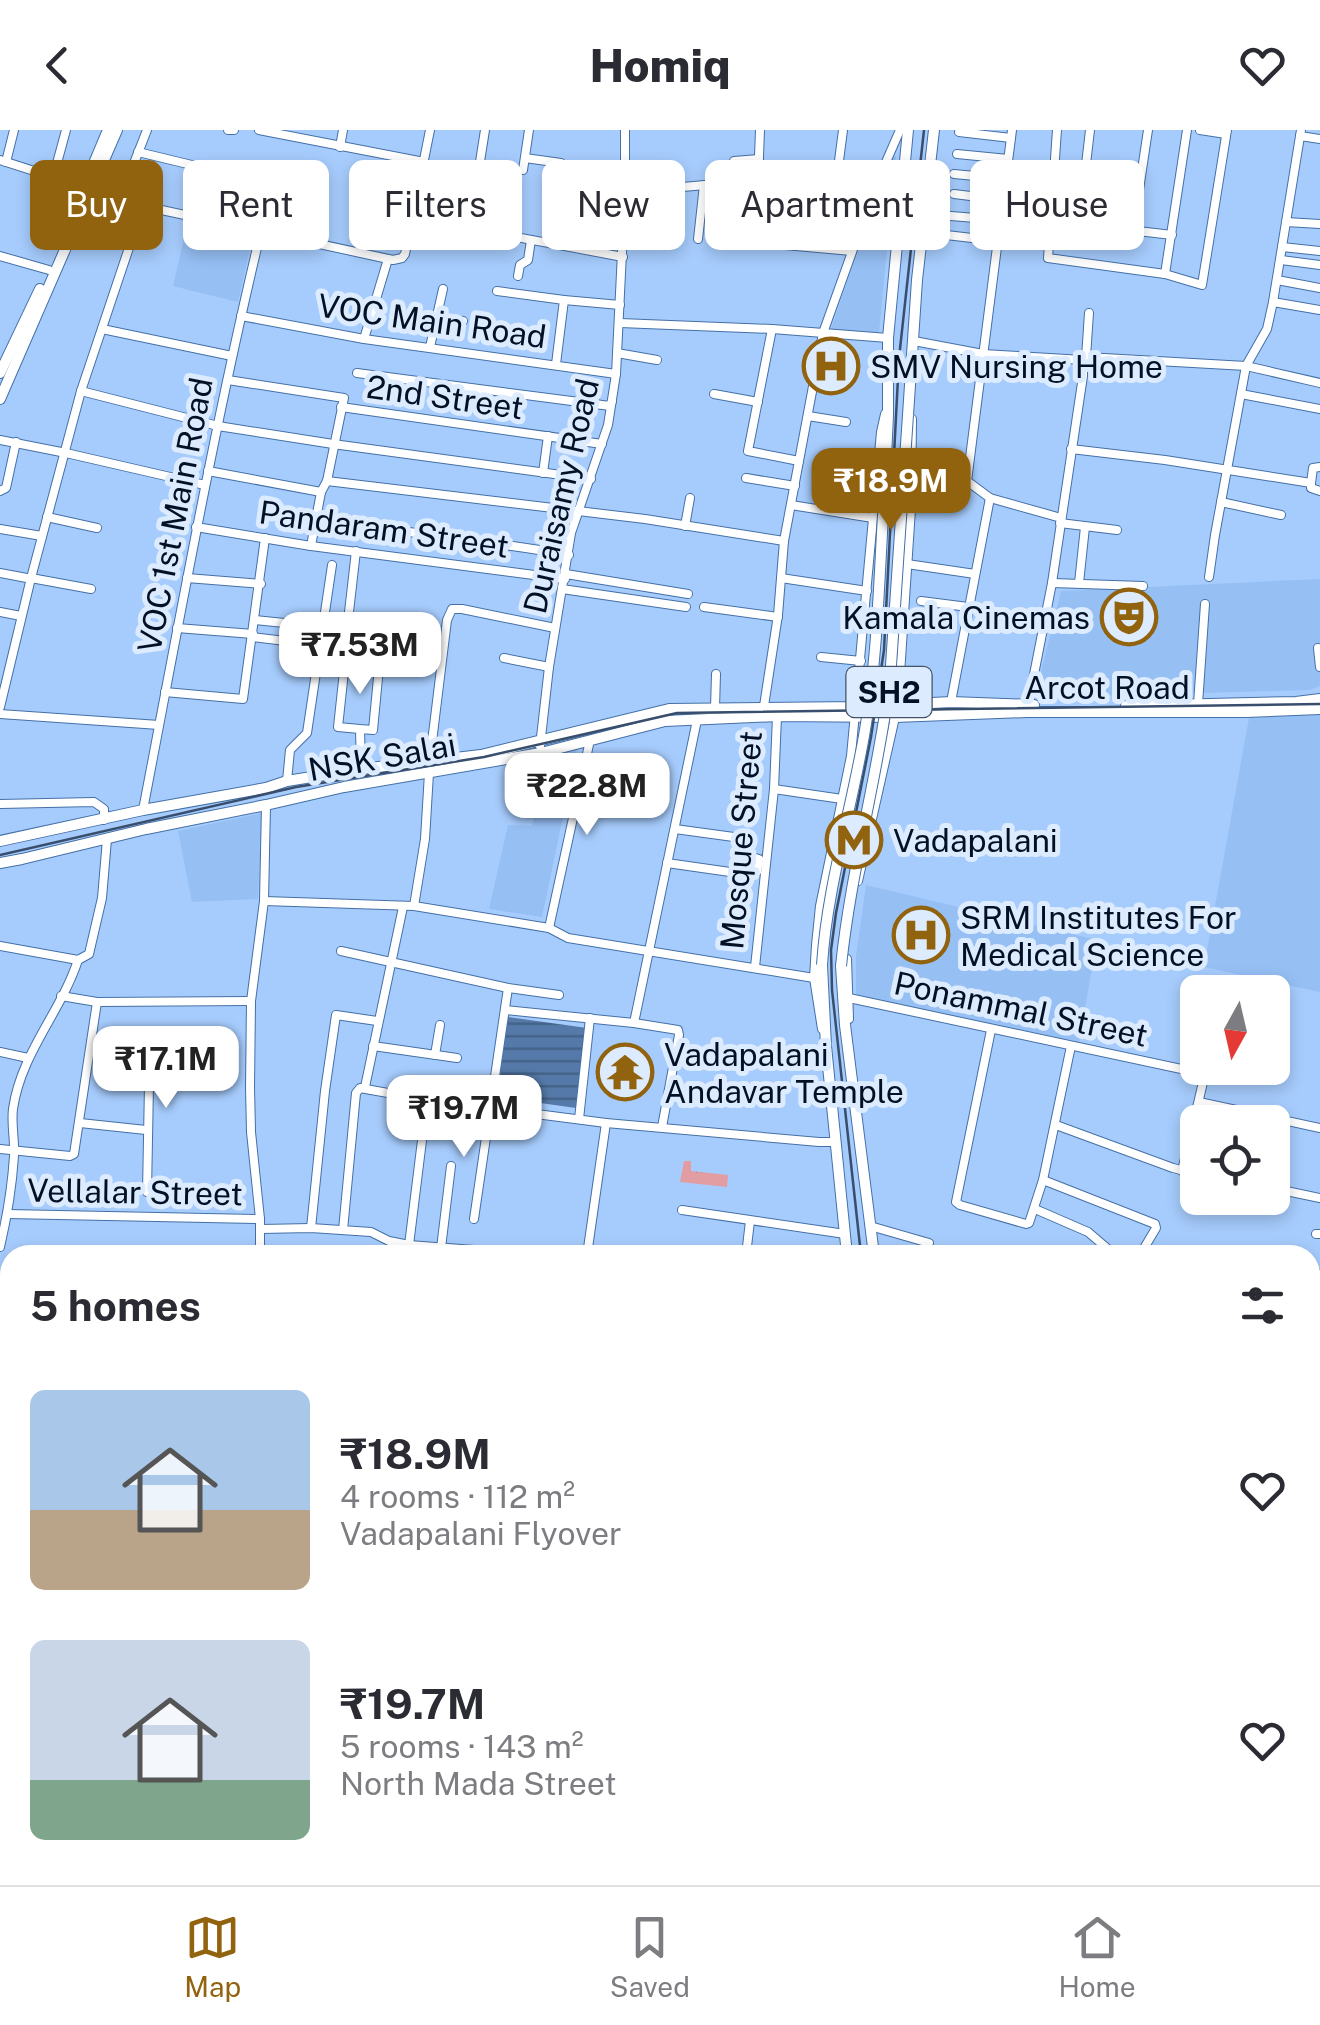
<!DOCTYPE html>
<meta charset="utf-8">
<style>
:root{--surface:#fff;--page:#f2f2f3;--text:#2b2b33;--muted:#7c7c81;--line:#e1e1e2;--accent:#92630f}
body{margin:0;font-family:"Public Sans",sans-serif;background:var(--page);color:var(--text);height:100vh;display:flex;flex-direction:column;font-size:38px;white-space:nowrap}
*{box-sizing:border-box;margin:0}
p{font-size:32px;color:var(--muted)}
.icon{flex:none;width:55px;height:55px;fill:none;stroke:currentColor;stroke-width:2;stroke-linecap:round;stroke-linejoin:round}
.map{position:relative;flex:1;overflow:hidden}
.panel{position:absolute;left:0px;top:1115px;width:1320px;height:640px;display:flex;flex-direction:column;background:var(--surface);border-radius:30px 30px 0 0;box-shadow:0 5px 15px #0003}
.panel>*{flex:none}
.guide{position:absolute;left:30px;top:30px;width:1260px;height:90px;display:flex;gap:20px}
.needle{width:65px;rotate:188deg}
.tools{position:absolute;left:1180px;top:845px;display:grid;gap:20px}
.tools a{display:grid;place-items:center;width:110px;height:110px;border-radius:15px;background:var(--surface);box-shadow:0 5px 15px #0003;font-size:50px}
.price{position:absolute;translate:-50% -85px;padding:0 22px;border-radius:20px;background:#fff;color:#222;font-size:32px;line-height:65px;filter:drop-shadow(0 2px 5px #0008)}
.price::after{content:'';position:absolute;left:50%;top:60px;width:30px;height:22px;margin-left:-15px;background:inherit;clip-path:polygon(0 0,100% 0,50% 100%)}
.price.on{background:var(--accent);color:#fff}
ul{padding:0;list-style:none}
li{display:flex;align-items:center;gap:30px;height:250px;padding:0 30px}
li span{display:grid;place-items:center;flex:none;width:280px;height:200px;border-radius:15px;color:#555}
li>.icon{margin-inline-start:auto}
span .icon{width:120px;height:120px;fill:#fffc;stroke-width:1}
li b{font-size:42px}
h2{display:flex;justify-content:space-between;align-items:center;height:120px;padding:0 30px;font-size:42px}
.pill{padding:0 35px;border-radius:15px;background:var(--surface);box-shadow:0 5px 15px #0003;font-size:35px;line-height:90px}
.pill.on{background:var(--accent);color:#fff}
header{display:flex;justify-content:space-between;align-items:center;height:130px;padding:0 30px;background:var(--surface);font-size:45px;font-weight:800}
.menu{display:flex;justify-content:space-around;align-items:center;height:140px;border-top:2px solid var(--line);background:var(--surface);font-size:28px;color:var(--muted)}
.menu a{display:grid;justify-items:center;gap:5px}
.menu .on{color:var(--accent)}
.map>svg:first-child{display:block}
</style>
<header><svg class="icon" aria-label="back" viewBox="0 0 24 24"><path d="M15 5l-7 7 7 7"/></svg>Homiq<svg class="icon" aria-label="heart" viewBox="0 0 24 24"><path d="M12 20l-8-8c-3-5 5-10 8-4 3-6 11-1 8 4z"/></svg></header>
<div class="map">
<svg width="1320" height="1755" viewBox="0 0 1320 1755">
<defs>
<pattern id="park-tufts" width="24" height="20" patternUnits="userSpaceOnUse" patternTransform="scale(2.5)"><rect width="24" height="20" fill="#e19da1"/><path d="M3 7l-1-3M5 7V3M7 7l1-3M15 17l-1-3M17 17v-4M19 17l1-3" fill="none" stroke="#bf868a"/></pattern>
<pattern id="water-rules" width="6" height="5" patternUnits="userSpaceOnUse" patternTransform="scale(2.5)"><rect width="6" height="5" fill="#557aa9"/><path d="M0 2.5h6" fill="none" stroke="#446389"/></pattern>
</defs>
<rect width="100%" height="100%" fill="#a6ccfd"/>
<g fill="#96bff4">
<polygon points="889,26 896,27 879,203 831,199"/>
<polygon points="189,87 254,101 238,172 173,156"/>
<polygon points="1320,449 1320,556 1310,560 1051,567 1037,558 1061,461"/>
<polygon points="1320,583 1320,862 1204,837 1249,588"/>
<polygon points="579,610 542,787 489,779 508,695 532,696 547,618"/>
<polygon points="262,683 258,769 192,772 178,701"/>
<polygon points="866,755 1097,810 1079,912 856,866 856,826"/>
</g>
<g fill="url(#park-tufts)">
<polygon points="684,1031 691,1031 691,1041 728,1045 727,1057 680,1052"/>
<polygon points="1310,1430 1320,1433 1320,1554 1310,1552"/>
</g>
<polygon fill="url(#water-rules)" points="508,887 587,898 576,978 497,967"/>
<g fill="none" stroke-linecap="round" stroke-linejoin="round">
<g stroke="#4470a7" stroke-width="10">
<g id="minor">
<polyline points="228,0 234,0"/>
<polyline points="259,0 424,32"/>
<polyline points="1012,0 967,351 990,368 1061,388"/>
<polyline points="1057,0 1048,128 1165,144 1202,155 1227,0"/>
<polyline points="1090,0 1083,60 1088,65 1106,66"/>
<polyline points="1200,0 1226,4"/>
<polyline points="959,2 1011,8"/>
<polyline points="1300,6 1320,9"/>
<polyline points="340,17 343,0"/>
<polyline points="138,22 229,44"/>
<polyline points="957,24 1008,29"/>
<polyline points="525,28 561,33"/>
<polyline points="0,30 143,76 393,130 402,128 405,124 430,0"/>
<polyline points="734,31 759,29"/>
<polyline points="6,32 14,0"/>
<polyline points="523,40 529,0"/>
<polyline points="954,44 1006,49"/>
<polyline points="53,48 66,0"/>
<polyline points="421,52 476,57 485,0"/>
<polyline points="758,52 760,0"/>
<polyline points="836,54 843,0"/>
<polyline points="625,62 740,52 876,55"/>
<polyline points="954,64 1003,70"/>
<polyline points="120,69 147,0"/>
<polyline points="1137,73 1148,0"/>
<polyline points="951,86 1000,90"/>
<polyline points="1052,91 1172,105"/>
<polyline points="1286,92 1320,94"/>
<polyline points="732,93 735,53"/>
<polyline points="452,95 623,127"/>
<polyline points="946,105 998,111"/>
<polyline points="698,109 704,55"/>
<polyline points="738,111 852,121"/>
<polyline points="1282,117 1320,121"/>
<polyline points="0,126 49,140"/>
<polyline points="1281,130 1320,135"/>
<polyline points="1165,144 1187,0"/>
<polyline points="518,146 520,135 528,130 531,110"/>
<polyline points="1277,150 1320,158"/>
<polyline points="497,161 564,170 556,234"/>
<polyline points="564,170 620,175"/>
<polyline points="1273,172 1320,180"/>
<polyline points="241,186 364,209 616,244"/>
<polyline points="436,188 463,191"/>
<polyline points="620,193 772,199 888,208"/>
<polyline points="102,199 232,226"/>
<polyline points="772,199 748,321 799,331"/>
<polyline points="364,209 388,129"/>
<polyline points="914,211 983,224 1083,230 1086,227 1246,236 1320,253"/>
<polyline points="430,217 443,159"/>
<polyline points="617,223 657,230"/>
<polyline points="1086,227 1089,183"/>
<polyline points="357,243 610,276 612,271"/>
<polyline points="228,250 344,268 327,351 321,362 311,416"/>
<polyline points="81,261 218,296 333,314 591,349"/>
<polyline points="714,264 758,272"/>
<polyline points="1241,264 1320,279"/>
<polyline points="341,277 602,314"/>
<polyline points="808,286 846,292"/>
<polyline points="0,310 66,323 205,355"/>
<polyline points="1071,319 1165,330 1311,353 1311,358 1320,361"/>
<polyline points="208,341 321,362"/>
<polyline points="543,343 548,306"/>
<polyline points="746,348 795,356"/>
<polyline points="327,351 645,389 784,411"/>
<polyline points="1311,353 1313,338 1320,337"/>
<polyline points="0,361 6,358 16,312"/>
<polyline points="1221,372 1281,385"/>
<polyline points="791,375 873,388"/>
<polyline points="47,387 97,398"/>
<path d="M316,388C400,403 485,410 569,425"/>
<polyline points="1060,393 1117,400"/>
<polyline points="685,396 690,368"/>
<polyline points="196,397 311,416 565,449"/>
<polyline points="0,399 42,406"/>
<polyline points="907,434 975,444"/>
<polyline points="0,443 32,449"/>
<polyline points="566,444 688,464"/>
<polyline points="1209,447 1215,405 1246,236 1267,199 1273,172 1301,0"/>
<polyline points="31,448 91,459"/>
<polyline points="187,448 261,454"/>
<polyline points="781,448 867,461"/>
<polyline points="1052,453 1143,456"/>
<polyline points="1079,453 1085,397"/>
<polyline points="562,459 686,477"/>
<polyline points="921,471 968,477"/>
<polyline points="704,477 778,487"/>
<polyline points="0,482 21,486"/>
<polyline points="255,490 294,494"/>
<polyline points="177,498 253,504"/>
<polyline points="252,507 294,512"/>
<polyline points="346,508 356,421"/>
<polyline points="1318,518 1320,537"/>
<polyline points="821,527 861,531"/>
<polyline points="504,528 549,537"/>
<polyline points="165,562 243,569 265,408"/>
<polyline points="951,572 990,368"/>
<polyline points="1198,574 1205,474"/>
<polyline points="1028,575 1052,453 1083,246 1083,230"/>
<polyline points="764,576 778,485 784,411 823,203 876,55 900,0"/>
<polyline points="0,577 31,448 81,261 143,76"/>
<polyline points="715,578 716,544"/>
<polyline points="0,584 159,595"/>
<path d="M360,599L338,597L346,523C354,516 372,520 380,527L373,600L360,599L361,639"/>
<polyline points="540,616 549,537 571,403 608,295 616,244 625,62 625,0"/>
<polyline points="433,630 431,620 447,490 452,479 462,479 555,498"/>
<polyline points="287,651 290,620 307,603 332,435"/>
<polyline points="774,659 842,669"/>
<polyline points="0,674 94,672 104,679 104,690"/>
<path d="M143,680C180,487 215,292 261,101"/>
<polyline points="667,733 751,745 757,742 759,729 742,724 741,708 675,699"/>
<polyline points="858,751 898,574 911,379 912,289"/>
<polyline points="264,771 414,776 549,798 568,808 814,848"/>
<polyline points="414,776 425,709 429,643"/>
<polyline points="549,798 590,610"/>
<polyline points="0,816 78,830 89,824 102,768 107,709"/>
<polyline points="341,821 508,858 559,865"/>
<polyline points="847,829 849,889"/>
<polyline points="755,837 774,659 777,586"/>
<polyline points="61,866 97,872 251,871"/>
<polyline points="849,868 1200,943 1204,948 1182,1041"/>
<polyline points="505,880 634,893 678,900 679,905 662,997"/>
<polyline points="634,893 697,590"/>
<polyline points="822,899 814,848 816,815 820,776 851,626 881,302 885,284"/>
<polyline points="991,900 956,1072 960,1075 1026,1094 1029,1093 1043,1050 1071,916"/>
<polyline points="373,916 457,928"/>
<polyline points="0,922 28,928"/>
<polyline points="435,925 440,895"/>
<polyline points="365,957 403,777"/>
<polyline points="1199,972 1320,998"/>
<polyline points="579,989 590,888"/>
<polyline points="80,993 146,1000"/>
<polyline points="1056,995 1173,1038 1198,1044"/>
<polyline points="0,1019 70,1026 74,1024 97,872"/>
<polyline points="1043,1050 1155,1094 1156,1098 1140,1125"/>
<polyline points="1272,1058 1320,1068"/>
<polyline points="147,1062 150,901"/>
<polyline points="1035,1079 1088,1102 1115,1125"/>
<polyline points="682,1080 845,1104"/>
<polyline points="8,1084 260,1089"/>
<polyline points="474,1089 508,858"/>
<polyline points="870,1096 929,1113"/>
<polyline points="311,1098 325,961 336,885 377,891"/>
<polyline points="261,1099 311,1098 371,1102 389,1111 409,1115 539,1125"/>
<polyline points="343,1100 356,963 360,958 427,970 606,993 819,1012 836,1012"/>
<polyline points="1316,1104 1320,1104"/>
<polyline points="409,1115 427,970"/>
<path d="M0,1117C7,1087 12,1057 14,1026C15,1010 11,994 13,979C21,923 61,882 78,830"/>
<polyline points="441,1118 451,1036"/>
<polyline points="260,1125 260,1089 251,1002 250,957 251,871 264,771 266,675"/>
<polyline points="587,1125 606,993"/>
<polyline points="746,1125 750,1091"/>
<polyline points="929,1125 929,1124"/>
<polyline points="1310,1142 1320,1144"/>
<polyline points="1310,1157 1320,1159"/>
<polyline points="1310,1201 1320,1204"/>
<polyline points="0,1219 10,1220"/>
<polyline points="1310,1231 1320,1234"/>
<polyline points="0,1269 10,1271"/>
<polyline points="1310,1298 1320,1300"/>
<polyline points="1310,1371 1320,1333"/>
<polyline points="1310,1372 1320,1374"/>
<polyline points="0,1376 10,1378"/>
<polyline points="1310,1425 1320,1427"/>
<polyline points="1310,1554 1320,1556"/>
<polyline points="0,1600 10,1601"/>
<polyline points="1310,1615 1320,1617"/>
<polyline points="0,1655 10,1656"/>
<polyline points="1310,1665 1320,1667"/>
<polyline points="0,1708 10,1711"/>
<polyline points="110,1745 118,1748 123,1745"/>
<polyline points="273,1745 334,1755"/>
<polyline points="681,1745 716,1755"/>
<polyline points="800,1745 805,1755"/>
<polyline points="884,1745 887,1755"/>
<polyline points="204,1755 207,1745"/>
<polyline points="469,1755 469,1745"/>
<polyline points="522,1755 522,1745"/>
<polyline points="525,1755 562,1745"/>
<polyline points="913,1755 945,1750 947,1745"/>
<polyline points="1047,1755 1049,1745"/>
<polyline points="1122,1755 1124,1745"/>
<polyline points="1167,1755 1169,1745"/>
<polyline points="1217,1755 1219,1745"/>
<polyline points="1279,1755 1281,1745"/>
</g>
</g>
<g stroke="#4470a7" stroke-width="12">
<g id="major">
<polyline points="63,107 108,0"/>
<polyline points="0,243 40,159"/>
<polyline points="0,269 117,0"/>
<polyline points="908,285 917,150 934,0"/>
<polyline points="884,369 888,285 888,208 908,0"/>
<polyline points="1126,576 1296,572 1320,569"/>
<polyline points="0,711 143,680 266,658 287,651 361,639 481,625 669,579 857,577 951,572 1034,575"/>
<polyline points="0,733 22,729 146,699 266,675 344,657 541,623 665,591 777,586 895,587 1027,582 1246,582 1320,579"/>
<polyline points="822,835 826,916 847,1125"/>
<polyline points="841,836 845,895 874,1125"/>
<polyline points="758,1755 760,1745"/>
<polyline points="787,1755 789,1745"/>
</g>
</g>
<use href="#minor" stroke="#fff" stroke-width="8"/>
<use href="#major" stroke="#fff" stroke-width="10"/>
<g stroke="#384e6c" stroke-width="2.5">
<polyline points="0,725 296,657 484,627 677,583 1320,574"/>
<polyline points="861,1125 832,860 831,820 836,783 871,607 884,520 899,228 924,0"/>
<polyline points="771,1755 773,1745"/>
</g>
<g stroke="#4470a7" stroke-width="12" stroke-linecap="butt">
<g id="major-bridge">
<path d="M822,835C827,756 852,678 865,600C878,524 879,446 884,369"/>
<path d="M841,836C851,739 878,646 890,550L908,285"/>
</g>
</g>
<use href="#major-bridge" stroke="#fff" stroke-width="10"/>
</g>
<defs>
<g id="hospital-ring" transform="scale(2.875)"><circle r="9.5" fill="#ddebfe" stroke="#92630f" stroke-width="1.5"/><path d="M-5-5h3v3.5h4V-5h3V5h-3V1.5h-4V5h-3Z" fill="#92630f"/></g>
<g id="theatre-ring" transform="scale(2.875)"><circle r="9.5" fill="#ddebfe" stroke="#92630f" stroke-width="1.5"/><path d="M-5-5.5Q0-4 5-5.5V0Q5 5 0 6Q-5 5-5 0ZM-3.3-2.5H-1v1.5H-3.3ZM1-2.5H3.3v1.5H1ZM-2.8 1Q0 5.5 2.8 1Z" fill="#92630f"/></g>
<g id="metro-ring" transform="scale(2.875)"><circle r="9.5" fill="#ddebfe" stroke="#92630f" stroke-width="1.5"/><path d="M-5.5 5V-5H-3L0 0L3-5H5.5V5H3V-.5L0 4L-3-.5V5Z" fill="#92630f"/></g>
<g id="temple-ring" transform="scale(2.875)"><circle r="9.5" fill="#ddebfe" stroke="#92630f" stroke-width="1.5"/><path d="M0-6L5-2H3V0L6.5 2.5H4V6H1.5V3h-3V6H-4V2.5H-6.5L-3 0V-2H-5Z" fill="#92630f"/></g>
</defs>
<g fill-rule="evenodd">
<use href="#hospital-ring" x="831" y="236"/>
<use href="#theatre-ring" x="1129" y="487"/>
<use href="#metro-ring" x="854" y="710"/>
<use href="#hospital-ring" x="921" y="805"/>
<use href="#temple-ring" x="625" y="942"/>
</g>
<g text-anchor="middle" dominant-baseline="central" stroke-width="10" stroke-linejoin="round" paint-order="stroke">
<rect fill="#ddebfe" stroke="#445267" stroke-width="2.5" x="846.5" y="537" width="85" height="50" rx="8"/>
<g font-size="30" font-weight="bold" fill="#021126">
<text x="889" y="562">SH2</text>
</g>
<g font-size="32" fill="#021126" stroke="#ddebfe">
<text transform="translate(432 191) rotate(8)">VOC Main Road</text>
<text transform="translate(445 267) rotate(8)">2nd Street</text>
<text transform="translate(561 366) rotate(-77)">Duraisamy Road</text>
<text transform="translate(175 385) rotate(-79)">VOC 1st Main Road</text>
<text transform="translate(384 399) rotate(8)">Pandaram Street</text>
<text x="1107" y="557">Arcot Road</text>
<text transform="translate(382 627) rotate(-10)">NSK Salai</text>
<text transform="translate(741 710) rotate(-85)">Mosque Street</text>
<text transform="translate(1021 879) rotate(12)">Ponammal Street</text>
<text transform="translate(135 1062) rotate(1)">Vellalar Street</text>
</g>
<g font-size="32" fill="#021126" stroke="#ddebfe" text-anchor="start">
<text x="870" y="236">SMV Nursing Home</text>
<text x="1090" y="487" text-anchor="end">Kamala Cinemas</text>
<text x="893" y="710">Vadapalani</text>
<text x="960" y="787">SRM Institutes For<tspan x="960" dy="37">Medical Science</tspan></text>
<text x="664" y="924">Vadapalani<tspan x="664" dy="37">Andavar Temple</tspan></text>
</g>
</g>
</svg>
<div class="tools">
<a><svg class="needle" viewBox="-14 -14 28 28"><path d="M0-13l5 13h-10z" fill="#e53935"/><path d="M0 13l5-13h-10z" fill="#7c7c81"/></svg></a>
<a><svg class="icon" aria-label="locate" viewBox="0 0 24 24"><circle cx="12" cy="12" r="6"/><path d="M12 2v4M12 18v4M2 12h4M18 12h4"/></svg></a>
</div>
<b class="price on" style="left:891px;top:403px">₹18.9M</b>
<b class="price" style="left:360px;top:567px">₹7.53M</b>
<b class="price" style="left:587px;top:708px">₹22.8M</b>
<b class="price" style="left:166px;top:981px">₹17.1M</b>
<b class="price" style="left:464px;top:1030px">₹19.7M</b>
<div class="guide">
<a class="pill on">Buy</a>
<a class="pill">Rent</a>
<a class="pill">Filters</a>
<a class="pill">New</a>
<a class="pill">Apartment</a>
<a class="pill">House</a>
</div>
<section class="panel">
<h2>5 homes<svg class="icon" aria-label="filters" viewBox="0 0 24 24"><path d="M4 7h16M4 17h16"/><circle cx="9" cy="7" r="2"/><circle cx="15" cy="17" r="2"/></svg></h2>
<ul>
<li><span style="background:linear-gradient(#a9c7e8 60%,#b9a48a 0)"><svg class="icon" aria-label="home" viewBox="0 0 24 24"><path d="M3 11l9-7 9 7M6 9v11h12V9"/></svg></span><div><b>₹18.9M</b><p>4 rooms · 112 m²</p><p>Vadapalani Flyover</p></div><svg class="icon" aria-label="heart" viewBox="0 0 24 24"><path d="M12 20l-8-8c-3-5 5-10 8-4 3-6 11-1 8 4z"/></svg></li>
<li><span style="background:linear-gradient(#c9d6e8 70%,#7fa58c 0)"><svg class="icon" aria-label="home" viewBox="0 0 24 24"><path d="M3 11l9-7 9 7M6 9v11h12V9"/></svg></span><div><b>₹19.7M</b><p>5 rooms · 143 m²</p><p>North Mada Street</p></div><svg class="icon" aria-label="heart" viewBox="0 0 24 24"><path d="M12 20l-8-8c-3-5 5-10 8-4 3-6 11-1 8 4z"/></svg></li>
</ul>
</section>
</div>
<nav class="menu">
<a class="on"><svg class="icon" aria-label="map" viewBox="0 0 24 24"><path d="M3 6l6-2 6 2 6-2v14l-6 2-6-2-6 2zM9 4v14M15 6v14"/></svg>Map</a>
<a><svg class="icon" aria-label="saved" viewBox="0 0 24 24"><path d="M7 4h10v16l-5-4-5 4z"/></svg>Saved</a>
<a><svg class="icon" aria-label="home" viewBox="0 0 24 24"><path d="M3 11l9-7 9 7M6 9v11h12V9"/></svg>Home</a>
</nav>
